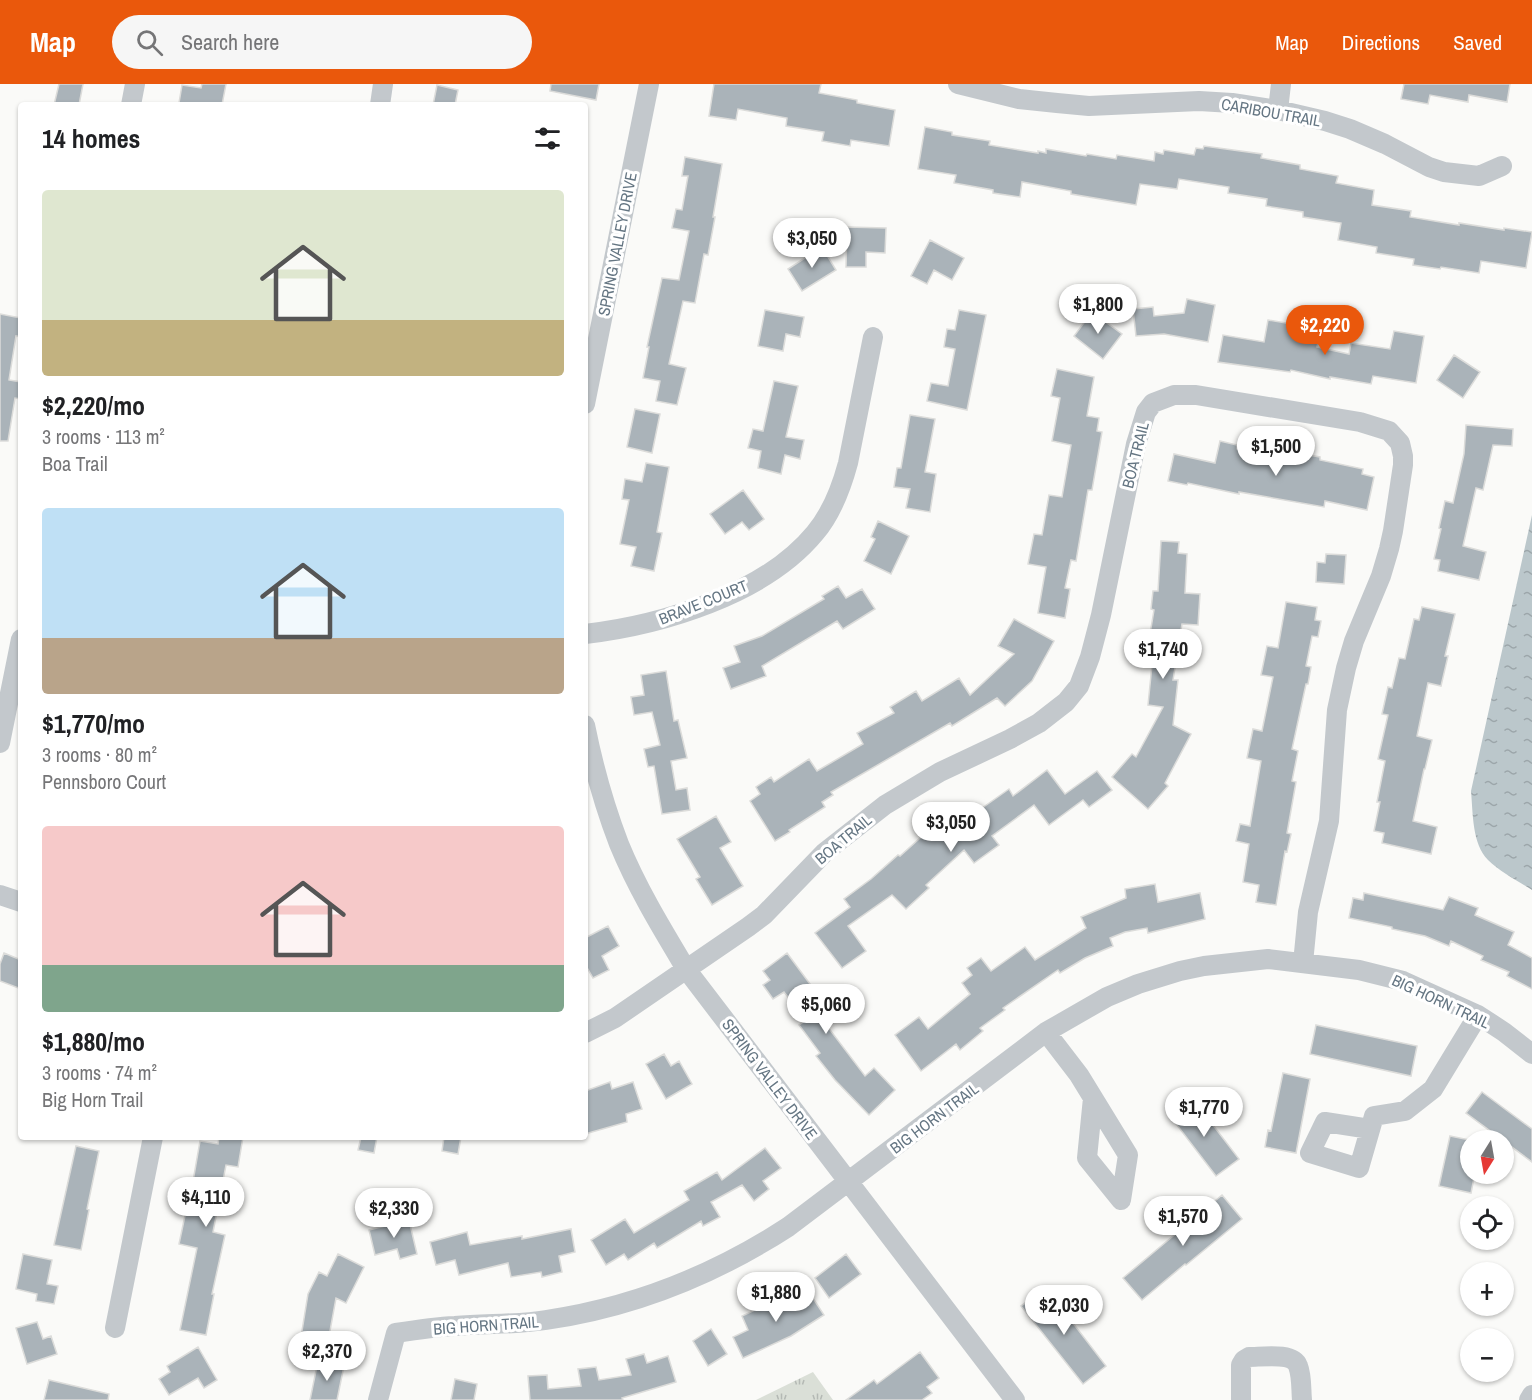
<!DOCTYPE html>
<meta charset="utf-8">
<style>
body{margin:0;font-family:"Archivo Narrow",sans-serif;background:#f6f6f6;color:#202124;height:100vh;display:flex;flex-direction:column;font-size:22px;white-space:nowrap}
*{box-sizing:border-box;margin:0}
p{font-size:20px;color:#757577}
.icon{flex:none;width:33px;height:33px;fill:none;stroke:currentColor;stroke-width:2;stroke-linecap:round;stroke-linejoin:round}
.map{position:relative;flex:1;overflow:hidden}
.details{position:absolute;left:18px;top:18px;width:570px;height:1038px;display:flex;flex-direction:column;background:#fff;border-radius:6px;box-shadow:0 2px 4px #0004}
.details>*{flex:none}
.needle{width:39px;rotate:191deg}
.controls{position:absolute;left:1460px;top:1046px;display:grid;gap:12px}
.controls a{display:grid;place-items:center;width:54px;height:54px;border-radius:50%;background:#fff;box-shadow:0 2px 4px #0004;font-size:30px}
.price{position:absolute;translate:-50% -51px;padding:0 14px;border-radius:21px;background:#fff;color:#222;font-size:20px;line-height:39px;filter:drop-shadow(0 2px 3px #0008)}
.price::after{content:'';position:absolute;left:50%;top:36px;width:18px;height:14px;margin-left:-9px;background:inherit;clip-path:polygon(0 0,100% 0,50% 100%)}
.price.selected{background:#ea580c;color:#fff}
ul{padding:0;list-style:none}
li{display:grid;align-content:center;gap:12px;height:318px;padding:0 24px}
li span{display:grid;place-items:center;height:186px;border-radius:6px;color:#555}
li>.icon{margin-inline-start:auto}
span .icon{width:108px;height:108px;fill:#fffc;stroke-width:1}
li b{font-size:26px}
h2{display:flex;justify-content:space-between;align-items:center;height:72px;padding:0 24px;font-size:26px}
header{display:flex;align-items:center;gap:36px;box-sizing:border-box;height:84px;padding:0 30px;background:#ea580c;color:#fff}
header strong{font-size:28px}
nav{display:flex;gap:33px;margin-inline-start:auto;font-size:21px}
.search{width:420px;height:54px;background:#f6f6f6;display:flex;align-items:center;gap:15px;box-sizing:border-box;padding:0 21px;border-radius:33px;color:#757577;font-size:22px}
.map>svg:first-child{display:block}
</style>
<header>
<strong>Map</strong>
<div class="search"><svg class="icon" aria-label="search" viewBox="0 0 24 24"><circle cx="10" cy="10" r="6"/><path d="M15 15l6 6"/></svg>Search here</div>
<nav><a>Map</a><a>Directions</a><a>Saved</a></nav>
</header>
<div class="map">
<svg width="1532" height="1316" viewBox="0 0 1532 1316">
<defs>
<pattern id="park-tufts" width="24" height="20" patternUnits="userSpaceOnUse" patternTransform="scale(1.5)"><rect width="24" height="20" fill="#dadfd7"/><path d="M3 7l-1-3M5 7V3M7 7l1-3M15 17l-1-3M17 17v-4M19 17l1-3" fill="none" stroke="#b4b9b4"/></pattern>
<pattern id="water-ripples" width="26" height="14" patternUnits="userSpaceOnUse" patternTransform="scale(1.5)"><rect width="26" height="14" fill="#bbc7cb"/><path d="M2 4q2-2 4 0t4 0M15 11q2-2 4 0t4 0" fill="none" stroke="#9ca6aa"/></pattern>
</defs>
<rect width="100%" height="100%" fill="#fafaf8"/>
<path fill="url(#park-tufts)" d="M813 1288 833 1316H756Z"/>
<path fill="url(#water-ripples)" d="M1532 431V806C1518 797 1500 788 1488 776 1472 760 1473 729 1471 707Z"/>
<path fill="#aab3b9" stroke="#dcdcda" stroke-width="1.5" d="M59 0H83L79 21H54Z
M202 0H226L222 21H188L179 19 182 1 201 4Z
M551 0H599L596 16 550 7Z
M714 0H821L819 9 857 16V19L895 26 889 62 851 56 850 62 822 57 824 48 786 42 787 34 738 25 736 36 709 32Z
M1404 0H1510L1507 18 1469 11 1468 18 1430 11 1428 20 1401 15Z
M437 1 458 6 455 21H433Z
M925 43 952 48V51L990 57 989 61 1038 69V67L1046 69V65L1086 72 1087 70 1116 75 1117 71 1154 77 1155 68 1163 70 1164 66 1194 71 1196 64 1203 65 1204 62 1262 70 1261 74 1300 81V85L1338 92 1336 99 1374 106 1372 121 1411 127 1410 133 1459 141V139L1504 146V144L1532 148 1526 184 1481 177 1479 189 1441 183 1440 185 1413 181 1414 175 1376 169 1377 163 1338 156 1341 139 1303 133V128L1266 122 1267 115 1228 109 1229 103 1179 95 1177 105 1140 100 1136 121 1071 110V107L1022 98 1020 113 993 109V106L954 99 956 91 918 85Z
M685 73 722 80 713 133H715L708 171 704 170 695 219 683 217 669 280 686 284 677 321 656 317 660 297 643 294 649 263H647L662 194 679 196 689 147 672 144 676 125 682 126 688 92H682Z
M847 143 886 144 885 169 866 168V183H846Z
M930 156 964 174 952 196 934 186 927 200 911 192Z
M822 163 836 186 802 207 788 185Z
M1187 215 1215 221 1208 258 1164 250 1136 252 1133 225 1153 223 1154 232 1184 229Z
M765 226 804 233 800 253 786 250 783 267 758 262Z
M959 226 986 231 967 326 927 317 931 299 948 302 955 265 944 263 947 245 955 246Z
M1092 228 1122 250 1103 275 1074 252Z
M0 230 21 234V253L16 252 9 296 21 298V315L15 314 8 357H0Z
M1268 236 1298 241 1297 250 1319 254 1317 263 1349 270 1351 259 1390 265 1394 247 1424 252 1416 299 1373 292 1371 300 1330 293V295L1291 286 1290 288 1218 278 1223 251 1264 258Z
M1454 271 1480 288 1463 314 1437 296Z
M1057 285 1094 293 1087 332 1099 334 1097 347 1102 348 1092 406H1088L1076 477 1071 476 1065 504 1070 505 1065 534 1038 529 1046 483 1028 480 1034 450 1042 451 1049 411 1062 413 1071 361 1052 357 1060 314 1051 312Z
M774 297 798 302 786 353 804 356 800 375 785 371 781 390 758 384 761 367 748 364 753 345 763 347Z
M635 325 660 330 652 369 627 363Z
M910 331 935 335 925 388 936 390 930 428 906 424 910 405 894 403 897 384H901Z
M1466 341 1513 345 1512 362 1493 361 1483 406 1476 404 1463 462 1486 468 1479 496 1438 487 1440 476 1434 475 1441 445 1439 444 1445 417 1453 419 1464 370Z
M1220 357 1237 361V365L1272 372 1273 366 1302 372V370L1320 373V376L1363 385 1362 390 1374 393 1367 426 1325 417 1324 423 1239 408V410L1188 399 1187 401 1168 397 1174 370 1215 379Z
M646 379 669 383 657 448 662 449 654 487 631 482 636 463 620 460 629 416 622 415 625 395 642 398Z
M743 406 764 435 749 446 742 438 725 450 710 430Z
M878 437 909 452 891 490 864 477 875 455 871 453Z
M1161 457 1179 458 1178 469 1187 470 1185 509 1200 510 1198 541 1182 540 1173 596H1178L1173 641 1191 650 1165 699 1168 702 1148 725 1112 693 1132 670 1136 673 1163 623 1148 621 1152 581 1145 580 1154 526 1151 525 1153 507H1158Z
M1326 470 1346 471 1344 500 1316 498 1317 478 1325 479Z
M838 502 846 514 862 505 875 525 843 545 837 537 762 582 766 592 731 605 723 584 740 578 734 562 762 552 824 515 822 512Z
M1286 518 1317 523 1315 536 1321 537 1318 553 1312 552 1306 582 1311 583 1308 600H1306L1292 665 1298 667 1292 697 1296 698 1287 749 1291 750 1287 768 1285 767 1276 821 1256 818 1259 801 1243 798 1249 760 1236 757 1240 740 1250 742 1261 677 1247 674 1253 645 1262 647 1273 593 1261 591 1267 562 1278 564Z
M1422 523 1455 530 1445 572H1448L1441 602 1428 599 1417 652 1432 656 1425 685H1424L1413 737 1437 743 1431 770 1382 759 1384 749 1374 747 1380 718H1377L1385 677 1378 675 1388 631 1382 630 1388 603 1392 604 1399 574 1405 575 1414 535 1419 536Z
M1014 535 1054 557 1032 597 1005 622 997 614 952 642 950 639 831 708 833 711 822 718 825 723 789 746 790 748 775 757 750 717 760 710 756 703 771 693 774 698 809 675 817 687 863 660 857 649 894 629 890 623 916 607 922 617 959 594 970 611 1014 570 998 562Z
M666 587 674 637 678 636 687 674 671 677 676 706 687 704 690 726 662 730 654 682 648 683 644 665 660 661 652 628 634 631 631 613 644 611 641 591Z
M1047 686 1065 710 1097 687 1112 706 1089 723 1083 716 1049 741 1034 721 992 752 999 761 974 779 964 766 926 801 929 804 906 825 892 811 848 842 866 867 842 884 815 849 850 823 844 815 871 795 898 771 900 772 929 746 934 751 972 724 975 729 1009 705 1013 712Z
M716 732 731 758 720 764 743 802 712 821 696 795 700 793 677 755Z
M1155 800 1158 818 1200 809 1205 835 1148 849 1147 844 1125 848 1110 854 1113 862 1085 874 1060 889 1058 886 1003 924 1005 926 980 944 983 947 960 966 956 960 921 987 895 951 919 933 928 945 970 910 962 899 972 891 967 884 981 874 991 887 1025 863 1035 876 1086 844 1081 833 1126 814 1125 805Z
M1364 809 1443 826 1449 813 1478 824 1475 831 1514 848 1508 861 1532 874V905L1507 892 1509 888 1481 876 1483 872 1451 857 1449 862 1425 852 1392 845V843L1349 834 1353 814 1363 816Z
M608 842 619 862 602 872 609 886 593 894 585 880V854Z
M4 869 21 876V905L0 897V880Z
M787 869 836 935 827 942 865 992 874 984 895 1006 869 1031 835 996 816 972 820 969 799 941 806 936 784 908 773 915 763 901 770 896 763 887Z
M1316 941 1417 962 1411 992 1310 970Z
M664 970 671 982 679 977 692 1000 666 1015 646 980Z
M1283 989 1310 995 1296 1069 1265 1063 1268 1046 1271 1047Z
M610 998 612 1005 633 998 642 1025 626 1030 627 1038 585 1050V1007Z
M1482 1008 1532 1045V1078L1466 1029Z
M1193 1015 1239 1075 1216 1092 1170 1032Z
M1450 1052 1470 1056V1089H1475L1471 1109 1439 1102Z
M219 1053H243L238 1083 226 1081 213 1148 225 1151 212 1210H214L206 1251 180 1246 197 1164 179 1160 191 1103H192L200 1057 218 1060Z
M361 1053H377L374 1069 358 1066Z
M444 1053H461L458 1070 442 1067Z
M76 1062 99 1067 87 1125 89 1126 81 1166 54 1161Z
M765 1064 781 1084 763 1097 769 1105 754 1117 742 1101 711 1118 720 1133 703 1142 701 1137 657 1164 654 1159 628 1176 624 1170 606 1181 591 1156 625 1135 634 1149 689 1116 684 1107 717 1088 722 1096Z
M1222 1111 1242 1135 1186 1181 1185 1180 1142 1216 1123 1194Z
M409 1136 417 1170 400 1175 397 1165 375 1171 369 1146Z
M571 1145 575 1168 559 1172 562 1188 542 1193 541 1188 511 1193 508 1179 459 1191 455 1176 436 1181 430 1158 467 1148 470 1161 522 1152V1155Z
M23 1170 52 1176 47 1200 58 1202 54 1220 36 1217 37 1210 16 1205Z
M338 1170 364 1183 346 1219 336 1214 328 1258 301 1253 308 1210 319 1188 327 1192Z
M846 1170 861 1190 829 1214 815 1194Z
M1046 1204 1106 1282 1083 1300 1021 1222Z
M786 1209 794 1222 811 1211 824 1231 791 1252 743 1274 733 1253 748 1246 742 1232 770 1219Z
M37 1238 43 1255 51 1252 57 1270 27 1280 16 1244Z
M711 1245 727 1270 708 1282 693 1257Z
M198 1263 217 1296 204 1304 198 1294 169 1311 159 1295 170 1288 167 1282Z
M920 1268 939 1294 927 1303 932 1309 922 1316H846L874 1296 877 1300Z
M644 1270 647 1279 668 1272 676 1298 622 1314 623 1316H530L528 1292 547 1291 548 1305 581 1302 578 1285 596 1283 599 1296 631 1291 626 1275Z
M318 1277 344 1282 337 1316H310Z
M455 1295 477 1300 474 1316H451Z
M49 1296 109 1310 108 1316H44Z"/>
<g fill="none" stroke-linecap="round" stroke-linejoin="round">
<path stroke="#c3c8cc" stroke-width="20" d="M958 0 1019 15 1057 19 1089 22 1199 17 1232 19 1278 26 1325 37 1350 45 1385 60 1429 83 1444 88 1479 92 1502 82
M131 21 135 0
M380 21 383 0
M1278 26 1281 0
M585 320 649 0
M585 550C661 541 764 511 815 449 832 429 841 405 848 379L873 253
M585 641C593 681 604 721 619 760 637 804 662 845 686 885L1015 1316
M0 659 21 555
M0 811 21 818
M1046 948 1079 991 1128 1071 1121 1116
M585 949 615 934 748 843 764 831 825 768 885 721 940 688 1010 655 1039 639 1066 618 1079 602 1090 573 1101 531 1136 360 1146 328 1153 319 1174 311H1196L1360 338 1389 347 1400 359 1403 372V381L1393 447 1389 465 1381 492 1354 557 1346 584 1337 626 1329 737 1308 828 1303 879
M1093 1014 1087 1074 1121 1116
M1370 1045 1325 1038 1310 1069 1359 1084 1374 1032 1405 1027 1433 1005 1478 931
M115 1244 153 1053
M378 1316 396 1249C415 1246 435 1243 455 1242 485 1239 516 1241 546 1236 635 1223 714 1191 788 1143L1046 948 1107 913 1138 900 1180 887 1204 882 1268 875 1359 886 1403 897 1478 931 1504 948 1532 970
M1241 1316V1281L1244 1276 1249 1273C1262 1273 1293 1268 1298 1282 1302 1292 1301 1306 1302 1316
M1529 1316 1532 1311"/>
</g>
<g text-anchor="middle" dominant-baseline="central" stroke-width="6" stroke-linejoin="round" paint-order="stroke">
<g font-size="16" fill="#657683" stroke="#fff">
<text transform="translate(1271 28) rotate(10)">CARIBOU TRAIL</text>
<text transform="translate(617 160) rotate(-79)">SPRING VALLEY DRIVE</text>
<text transform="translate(1135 371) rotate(-76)">BOA TRAIL</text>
<text transform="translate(703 518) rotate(-22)">BRAVE COURT</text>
<text transform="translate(843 755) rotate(-40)">BOA TRAIL</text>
<text transform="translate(1441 917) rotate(25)">BIG HORN TRAIL</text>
<text transform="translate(770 995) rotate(53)">SPRING VALLEY DRIVE</text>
<text transform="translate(934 1034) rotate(-37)">BIG HORN TRAIL</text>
<text transform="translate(486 1241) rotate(-4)">BIG HORN TRAIL</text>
</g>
</g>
</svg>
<div class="controls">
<a><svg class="needle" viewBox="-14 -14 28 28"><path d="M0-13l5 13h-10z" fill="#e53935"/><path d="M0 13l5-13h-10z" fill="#757577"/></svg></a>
<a><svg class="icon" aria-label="locate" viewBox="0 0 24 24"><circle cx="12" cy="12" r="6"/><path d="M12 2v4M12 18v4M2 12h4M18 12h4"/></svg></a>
<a>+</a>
<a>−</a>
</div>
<b class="price" style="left:812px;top:185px">$3,050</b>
<b class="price" style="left:1098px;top:251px">$1,800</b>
<b class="price selected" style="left:1325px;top:272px">$2,220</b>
<b class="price" style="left:1276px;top:393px">$1,500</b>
<b class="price" style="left:1163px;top:596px">$1,740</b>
<b class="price" style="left:951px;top:769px">$3,050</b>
<b class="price" style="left:826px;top:951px">$5,060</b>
<b class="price" style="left:1204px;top:1054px">$1,770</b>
<b class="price" style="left:206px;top:1144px">$4,110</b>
<b class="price" style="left:394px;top:1155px">$2,330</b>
<b class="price" style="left:1183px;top:1163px">$1,570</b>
<b class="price" style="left:776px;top:1239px">$1,880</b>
<b class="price" style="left:1064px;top:1252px">$2,030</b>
<b class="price" style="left:327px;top:1298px">$2,370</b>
<section class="details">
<h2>14 homes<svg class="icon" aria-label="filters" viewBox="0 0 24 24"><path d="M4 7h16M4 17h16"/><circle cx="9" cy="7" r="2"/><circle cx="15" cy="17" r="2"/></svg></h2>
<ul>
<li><span style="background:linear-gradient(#dfe7d0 70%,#c2b280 0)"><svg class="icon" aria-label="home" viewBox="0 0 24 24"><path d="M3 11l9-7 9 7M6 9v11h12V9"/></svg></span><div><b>$2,220/mo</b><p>3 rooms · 113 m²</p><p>Boa Trail</p></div></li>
<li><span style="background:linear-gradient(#bfe0f5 70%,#b9a48a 0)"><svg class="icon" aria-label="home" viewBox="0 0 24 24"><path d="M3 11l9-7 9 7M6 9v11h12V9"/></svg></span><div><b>$1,770/mo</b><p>3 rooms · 80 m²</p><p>Pennsboro Court</p></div></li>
<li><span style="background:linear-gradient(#f6c9c9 75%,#7fa58c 0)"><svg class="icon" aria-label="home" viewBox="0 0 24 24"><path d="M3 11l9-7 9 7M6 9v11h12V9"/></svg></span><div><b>$1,880/mo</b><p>3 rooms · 74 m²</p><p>Big Horn Trail</p></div></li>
</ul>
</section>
</div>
